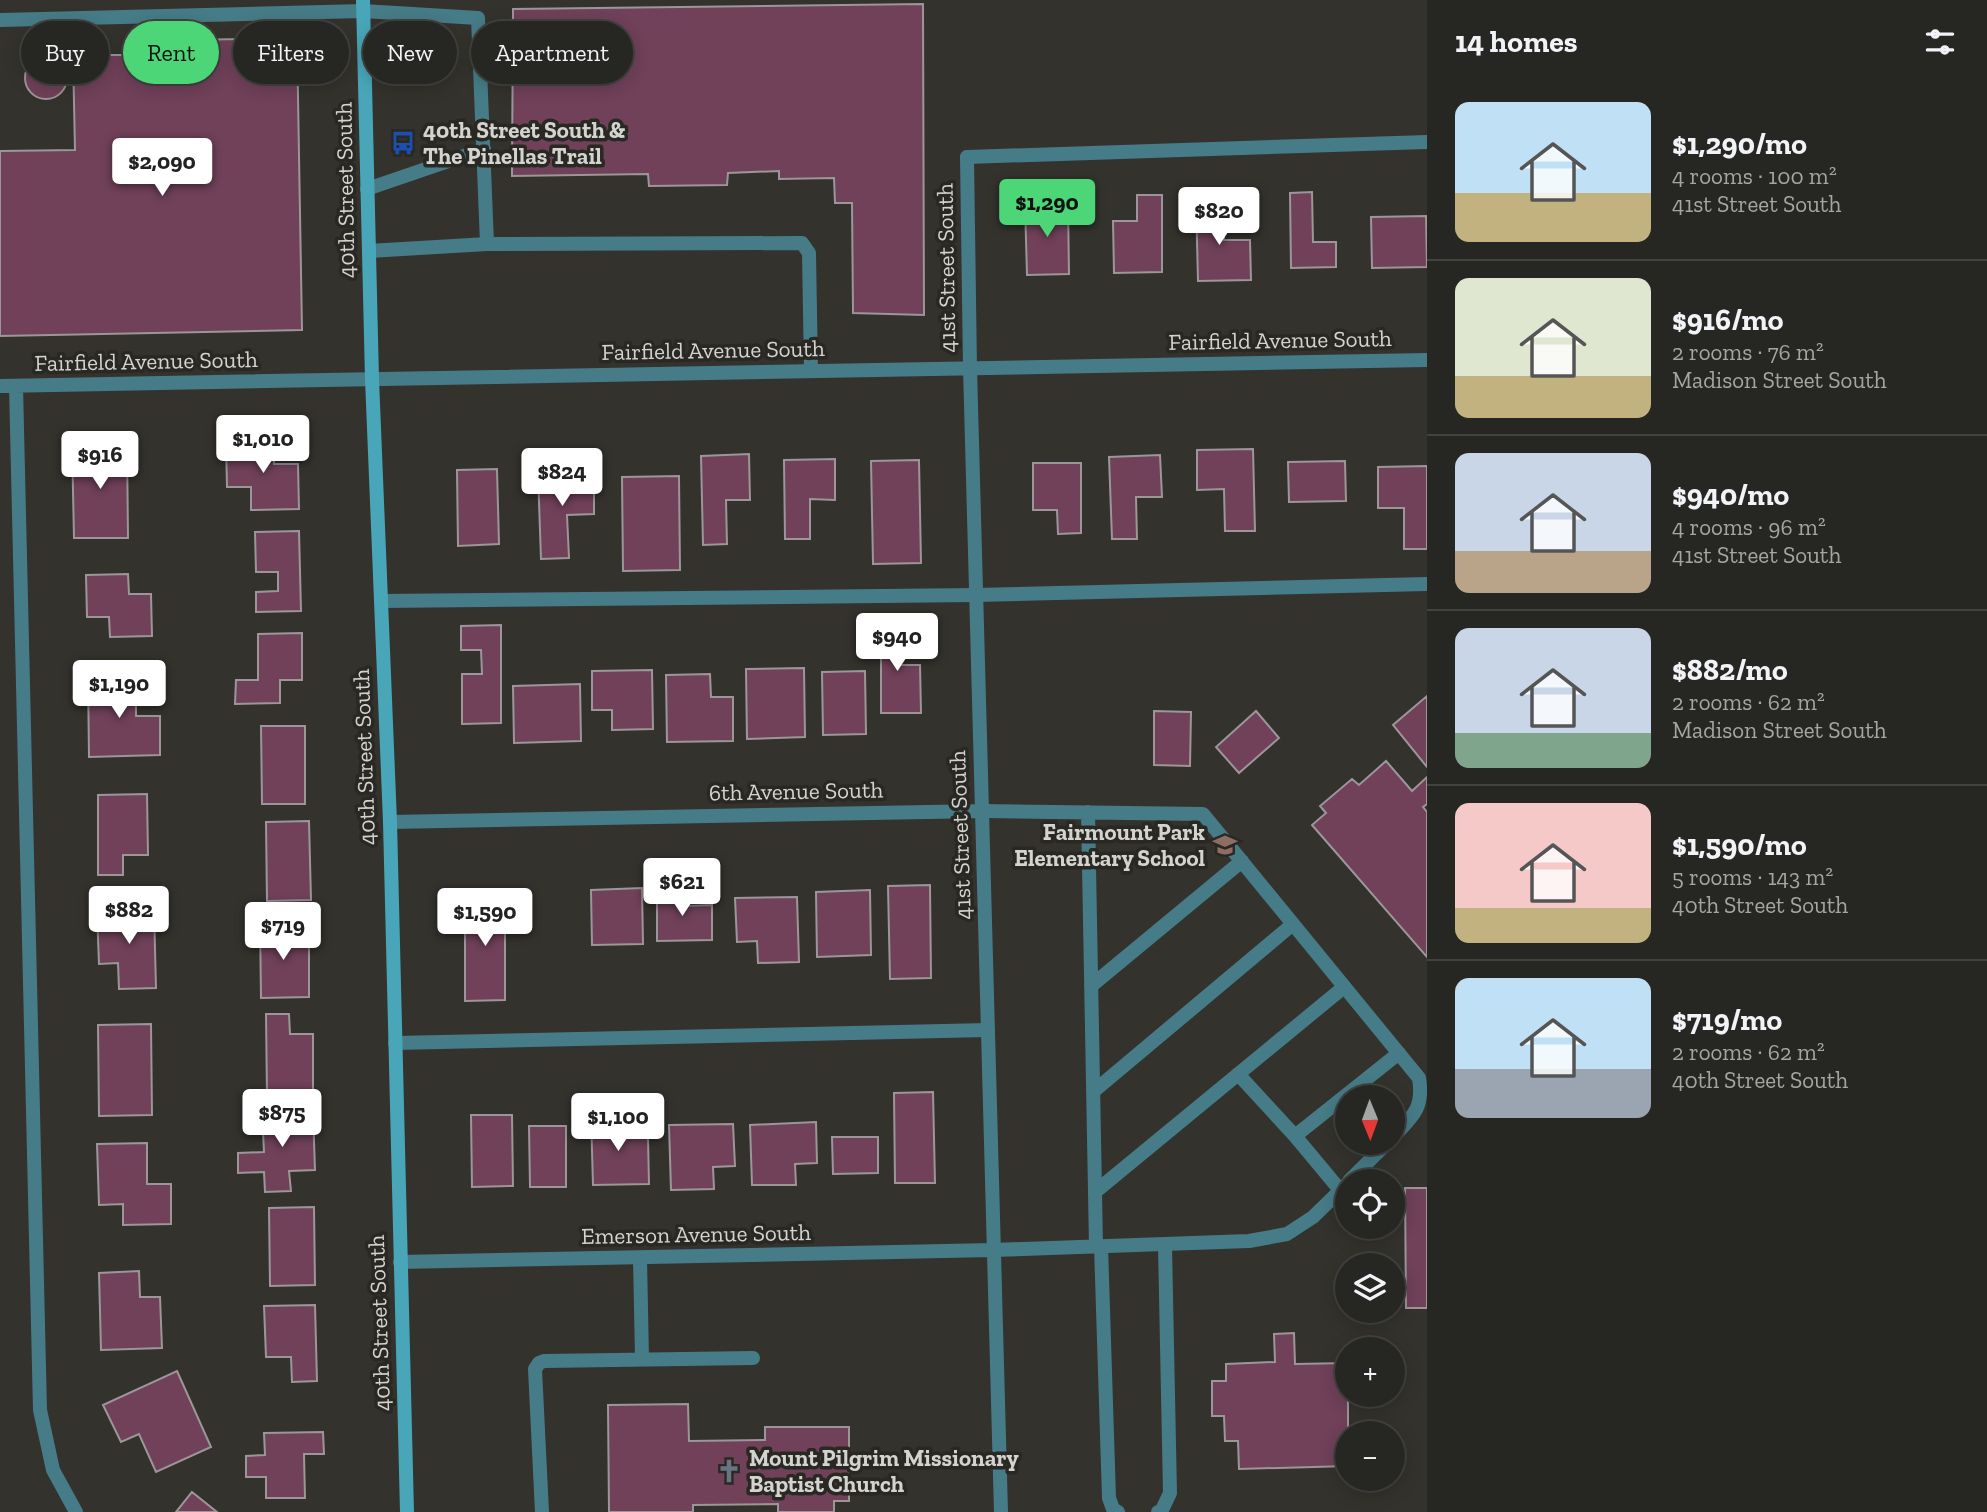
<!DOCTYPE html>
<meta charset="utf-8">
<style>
body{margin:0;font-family:"Zilla Slab",serif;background:#32322f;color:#f1f3f6;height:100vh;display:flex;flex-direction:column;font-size:26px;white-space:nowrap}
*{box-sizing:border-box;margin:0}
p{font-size:23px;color:#a4a5a5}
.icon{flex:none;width:38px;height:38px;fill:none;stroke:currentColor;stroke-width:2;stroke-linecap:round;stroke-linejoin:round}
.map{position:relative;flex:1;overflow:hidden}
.panel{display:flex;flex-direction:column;background:#262622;width:560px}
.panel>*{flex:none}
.top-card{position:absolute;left:21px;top:21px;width:665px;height:63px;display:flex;gap:14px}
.needle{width:46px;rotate:179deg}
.controls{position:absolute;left:1335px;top:1085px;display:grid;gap:14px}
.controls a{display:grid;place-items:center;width:70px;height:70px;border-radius:50%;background:#262622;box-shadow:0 4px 18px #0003,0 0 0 2px #424340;font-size:35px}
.price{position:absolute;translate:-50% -60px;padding:0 16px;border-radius:7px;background:#fff;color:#222;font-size:23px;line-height:46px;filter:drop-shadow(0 2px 4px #0008)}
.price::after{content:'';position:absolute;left:50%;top:42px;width:21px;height:16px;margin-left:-10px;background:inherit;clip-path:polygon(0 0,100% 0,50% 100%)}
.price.active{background:#4cd677;color:#111}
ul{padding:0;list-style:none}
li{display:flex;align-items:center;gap:21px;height:175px;padding:0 28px}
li+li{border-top:2px solid #424340}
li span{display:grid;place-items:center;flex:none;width:196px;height:140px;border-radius:14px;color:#555}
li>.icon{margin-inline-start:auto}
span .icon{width:84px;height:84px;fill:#fffc;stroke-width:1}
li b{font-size:30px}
h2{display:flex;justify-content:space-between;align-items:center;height:84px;padding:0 28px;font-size:30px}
.chip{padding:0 24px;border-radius:32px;background:#262622;box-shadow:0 4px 18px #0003,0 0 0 2px #424340;font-size:24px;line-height:63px}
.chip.active{background:#4cd677;color:#111}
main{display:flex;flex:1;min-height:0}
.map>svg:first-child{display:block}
</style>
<main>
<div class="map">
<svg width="1427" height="1512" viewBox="0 0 1427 1512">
<rect width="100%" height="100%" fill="#33322d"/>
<path fill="#704159" stroke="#9c9699" stroke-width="2" d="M923 4 924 315 853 313 852 203H835L834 178 779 179V171L728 173 727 185 649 186 648 174 512 176 513 9Z
M297 38 302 330 0 336V151L75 150 73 55H131L132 41Z
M25 78a21 21 0 1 1 42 0a21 21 0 1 1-42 0Z
M1312 192 1313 242H1336V267L1291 268 1290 193Z
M1137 195H1162V272L1114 273 1113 221H1137Z
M1196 200H1223L1224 240H1250L1251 280 1198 281Z
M1068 204 1069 274 1027 275 1025 205Z
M1426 216 1427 267 1372 268 1371 217Z
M275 441 274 464H298L299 509 251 510V487H227L226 442Z
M127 443 128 538H74L72 444Z
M1253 449 1255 531H1225L1224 489 1197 490V450Z
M749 454 750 500H726L727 544 703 545 701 456Z
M1160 455 1162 497H1136L1137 539H1112L1109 457Z
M835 459V500L810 499V539H785L784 460Z
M919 460 921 563 873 564 871 461Z
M1345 461 1346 501 1289 502 1288 462Z
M1033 463H1081V533L1058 534 1057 510H1033Z
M1427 466V549H1404V508H1378V467Z
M497 469 499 544 458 546 457 470Z
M594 471V514L567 515 569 558 541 559 538 473Z
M679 476 680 570 623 571 622 477Z
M299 531 301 611 256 612V592L278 591V572H256L255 532Z
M128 574 129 594H151L152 636 110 637 109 617H87L86 575Z
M881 616 900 617V665H920L921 713H881Z
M501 625V723L462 724V674H482L481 650H461V626Z
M302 633V680H280V703L235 704 236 680H258V634Z
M804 668 805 737 747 739 746 669Z
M652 670 653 729 612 730V710H592V671Z
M865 671 866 734 823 735 822 672Z
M710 674 711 697H733V741L667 742 666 675Z
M88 676H136V716H160V755L89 757Z
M580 684 581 741 514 743 513 686Z
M1427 696V767L1393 725Z
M1154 711 1191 712 1190 766 1154 765Z
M1256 711 1279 738 1239 773 1216 747Z
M261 726H305V804H262Z
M1386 761 1412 791 1427 777V804L1423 807 1427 812V957L1312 825 1326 813 1320 806 1352 779 1359 785Z
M147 794 148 855H123V875H98V795Z
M309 821 311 900 267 901 266 822Z
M930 885 931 978 890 979 888 886Z
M683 887V906L712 905V940L657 941V888Z
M642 888 643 944 592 945 591 890Z
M870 890 871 955 817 957 816 892Z
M505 896V1000L465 1001V897Z
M797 897 799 962 758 963 757 941 737 942 735 898Z
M154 910 156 988 119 989 118 963 99 964 97 912Z
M260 918H285L284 937H309V997L261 998Z
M266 1014H289L290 1034H313V1094L267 1095Z
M151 1024 152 1115 99 1116 98 1025Z
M933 1092 935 1183H895L894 1093Z
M313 1111 315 1170 289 1171 291 1191 265 1192 264 1172 238 1173V1153L264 1152 262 1112Z
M471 1115H512L513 1186 472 1187Z
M629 1115 630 1138H648L649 1184 593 1185 591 1116Z
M816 1122 817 1163 795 1164 796 1185H752L750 1125Z
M733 1124 735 1166 713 1167 714 1189 671 1190 669 1125Z
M529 1126H566V1187H530Z
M832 1137H878V1173L833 1174Z
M147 1143V1184H171V1224L123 1225V1204L99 1205 97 1144Z
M1405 1188H1427V1308H1406Z
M314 1207 315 1285 270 1286 269 1208Z
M139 1271 140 1297H160L162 1348 101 1350 99 1273Z
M315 1305 317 1381 292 1382 291 1357H266L264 1306Z
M1294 1333 1295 1364 1348 1363V1466L1239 1469 1238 1441H1225L1224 1416H1212V1381H1226V1364L1275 1362 1274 1334Z
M177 1371 211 1447 156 1472 139 1434 121 1442 103 1405Z
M688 1404 689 1441 765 1440V1427H849V1501H834V1512H778V1504L693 1505V1512H609L608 1405Z
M323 1432 324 1454H304L305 1498H266V1477H246V1456L265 1455 264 1433Z
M192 1492 217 1512H176Z"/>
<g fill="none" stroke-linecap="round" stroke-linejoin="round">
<path stroke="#467c87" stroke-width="14" d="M0 20 363 11 478 18 487 244 369 251
M967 157 1427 142
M367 189 484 149
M487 244 802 243 809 253 811 371
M381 601 976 595 1427 584
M983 811 1203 814 1419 1078C1424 1108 1413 1116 1393 1137
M1088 812 1096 1246
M1091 986 1242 861
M395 1043 988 1030
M1238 1074 1295 1136 1340 1190
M1094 1091 1293 924
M1295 1136 1399 1053
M1349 1181 1387 1143
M1095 1192 1344 987
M1101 1246 1109 1498 1113 1509 1118 1512
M993 1250 1249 1241 1287 1234 1313 1217 1348 1183
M640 1258 642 1359
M542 1512 535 1369 539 1363 544 1361 753 1358
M1158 1512H1161L1170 1493 1165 1246"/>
<path stroke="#467c87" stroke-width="14" d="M967 157 970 368 1001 1512
M0 386 1427 360
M16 386 40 1410 53 1470 76 1512
M390 822 983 811
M400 1262 993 1250"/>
<path stroke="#49a6b8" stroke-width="14" d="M363 0 372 379 390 822 407 1512"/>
</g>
<defs>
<g id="bus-bare" transform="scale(1.89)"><path d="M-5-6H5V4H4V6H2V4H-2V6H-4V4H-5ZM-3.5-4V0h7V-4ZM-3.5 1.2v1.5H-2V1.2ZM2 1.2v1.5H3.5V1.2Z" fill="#1a4fb4" stroke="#292823" stroke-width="2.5" paint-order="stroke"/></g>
<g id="school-bare" transform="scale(1.89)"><path d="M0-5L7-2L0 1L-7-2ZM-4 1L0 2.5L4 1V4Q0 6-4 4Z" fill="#8d6e63" stroke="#292823" stroke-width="2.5" paint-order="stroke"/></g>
<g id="church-bare" transform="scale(1.89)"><path d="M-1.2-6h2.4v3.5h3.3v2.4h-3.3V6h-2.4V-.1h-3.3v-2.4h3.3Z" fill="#6b7280" stroke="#292823" stroke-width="2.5" paint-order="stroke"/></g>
</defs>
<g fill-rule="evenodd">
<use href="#bus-bare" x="403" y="143"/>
<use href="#school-bare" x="1225" y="845"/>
<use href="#church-bare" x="729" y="1471"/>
</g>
<g text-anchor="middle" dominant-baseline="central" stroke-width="7" stroke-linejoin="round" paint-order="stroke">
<g font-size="23" font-weight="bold" fill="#d3d3d0" stroke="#292823" text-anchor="start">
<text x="423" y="130">40th Street South &amp;<tspan x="423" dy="26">The Pinellas Trail</tspan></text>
<text x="1205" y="832" text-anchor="end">Fairmount Park<tspan x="1205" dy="26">Elementary School</tspan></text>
<text x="749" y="1458">Mount Pilgrim Missionary<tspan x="749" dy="26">Baptist Church</tspan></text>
</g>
<g font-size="23" fill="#d3d3d0" stroke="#292823">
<text transform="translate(345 190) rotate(-91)">40th Street South</text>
<text transform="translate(946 268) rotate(-91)">41st Street South</text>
<text transform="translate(1280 340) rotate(-1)">Fairfield Avenue South</text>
<text transform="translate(713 350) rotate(-1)">Fairfield Avenue South</text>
<text transform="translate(146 361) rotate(-1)">Fairfield Avenue South</text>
<text transform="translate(364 757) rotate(-92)">40th Street South</text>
<text transform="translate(796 791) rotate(-1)">6th Avenue South</text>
<text transform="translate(960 835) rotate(-92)">41st Street South</text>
<text transform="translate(696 1234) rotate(-1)">Emerson Avenue South</text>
<text transform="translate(379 1323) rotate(-92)">40th Street South</text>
</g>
</g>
</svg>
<div class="controls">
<a><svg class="needle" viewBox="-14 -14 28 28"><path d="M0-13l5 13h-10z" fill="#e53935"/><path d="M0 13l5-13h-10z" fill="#a4a5a5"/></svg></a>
<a><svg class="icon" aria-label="locate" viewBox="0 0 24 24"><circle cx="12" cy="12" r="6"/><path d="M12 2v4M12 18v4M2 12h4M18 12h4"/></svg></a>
<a><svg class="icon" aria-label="layers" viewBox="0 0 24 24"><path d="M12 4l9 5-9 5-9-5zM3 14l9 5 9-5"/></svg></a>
<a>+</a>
<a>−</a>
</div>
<b class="price" style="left:162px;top:198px">$2,090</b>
<b class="price active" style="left:1047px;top:239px">$1,290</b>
<b class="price" style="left:1219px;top:247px">$820</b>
<b class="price" style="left:263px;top:475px">$1,010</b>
<b class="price" style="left:100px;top:491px">$916</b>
<b class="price" style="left:562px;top:508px">$824</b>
<b class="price" style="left:897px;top:673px">$940</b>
<b class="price" style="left:119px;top:720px">$1,190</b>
<b class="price" style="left:682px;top:918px">$621</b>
<b class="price" style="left:129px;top:946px">$882</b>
<b class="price" style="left:485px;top:948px">$1,590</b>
<b class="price" style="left:283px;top:962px">$719</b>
<b class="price" style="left:282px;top:1149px">$875</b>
<b class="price" style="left:618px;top:1153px">$1,100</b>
<div class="top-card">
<a class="chip">Buy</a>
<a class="chip active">Rent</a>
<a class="chip">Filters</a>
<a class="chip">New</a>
<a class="chip">Apartment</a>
</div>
</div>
<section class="panel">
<h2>14 homes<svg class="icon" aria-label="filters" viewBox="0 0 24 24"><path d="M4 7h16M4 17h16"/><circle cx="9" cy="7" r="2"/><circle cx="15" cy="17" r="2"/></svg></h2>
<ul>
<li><span style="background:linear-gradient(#bfe0f5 65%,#c2b280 0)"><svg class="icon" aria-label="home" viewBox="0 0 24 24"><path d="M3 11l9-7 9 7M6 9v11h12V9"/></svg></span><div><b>$1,290/mo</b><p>4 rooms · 100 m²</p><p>41st Street South</p></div></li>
<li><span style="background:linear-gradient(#dfe7d0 70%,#c2b280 0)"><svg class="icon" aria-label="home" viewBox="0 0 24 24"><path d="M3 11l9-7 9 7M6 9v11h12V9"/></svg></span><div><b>$916/mo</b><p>2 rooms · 76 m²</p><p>Madison Street South</p></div></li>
<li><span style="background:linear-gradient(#c9d6e8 70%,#b9a48a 0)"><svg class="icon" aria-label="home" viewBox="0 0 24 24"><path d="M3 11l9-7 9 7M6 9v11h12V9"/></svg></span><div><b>$940/mo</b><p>4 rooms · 96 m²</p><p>41st Street South</p></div></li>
<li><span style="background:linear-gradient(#c9d6e8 75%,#7fa58c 0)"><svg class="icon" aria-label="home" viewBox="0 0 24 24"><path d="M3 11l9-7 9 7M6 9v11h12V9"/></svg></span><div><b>$882/mo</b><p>2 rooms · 62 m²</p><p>Madison Street South</p></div></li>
<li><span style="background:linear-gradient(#f6c9c9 75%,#c2b280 0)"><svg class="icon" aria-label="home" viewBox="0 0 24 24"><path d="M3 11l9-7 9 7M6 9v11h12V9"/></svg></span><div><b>$1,590/mo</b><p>5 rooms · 143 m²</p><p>40th Street South</p></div></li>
<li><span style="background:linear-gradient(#bfe0f5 65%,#9aa5b1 0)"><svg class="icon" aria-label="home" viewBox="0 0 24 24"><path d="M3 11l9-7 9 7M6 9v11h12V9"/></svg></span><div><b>$719/mo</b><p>2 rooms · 62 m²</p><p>40th Street South</p></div></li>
</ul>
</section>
</main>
